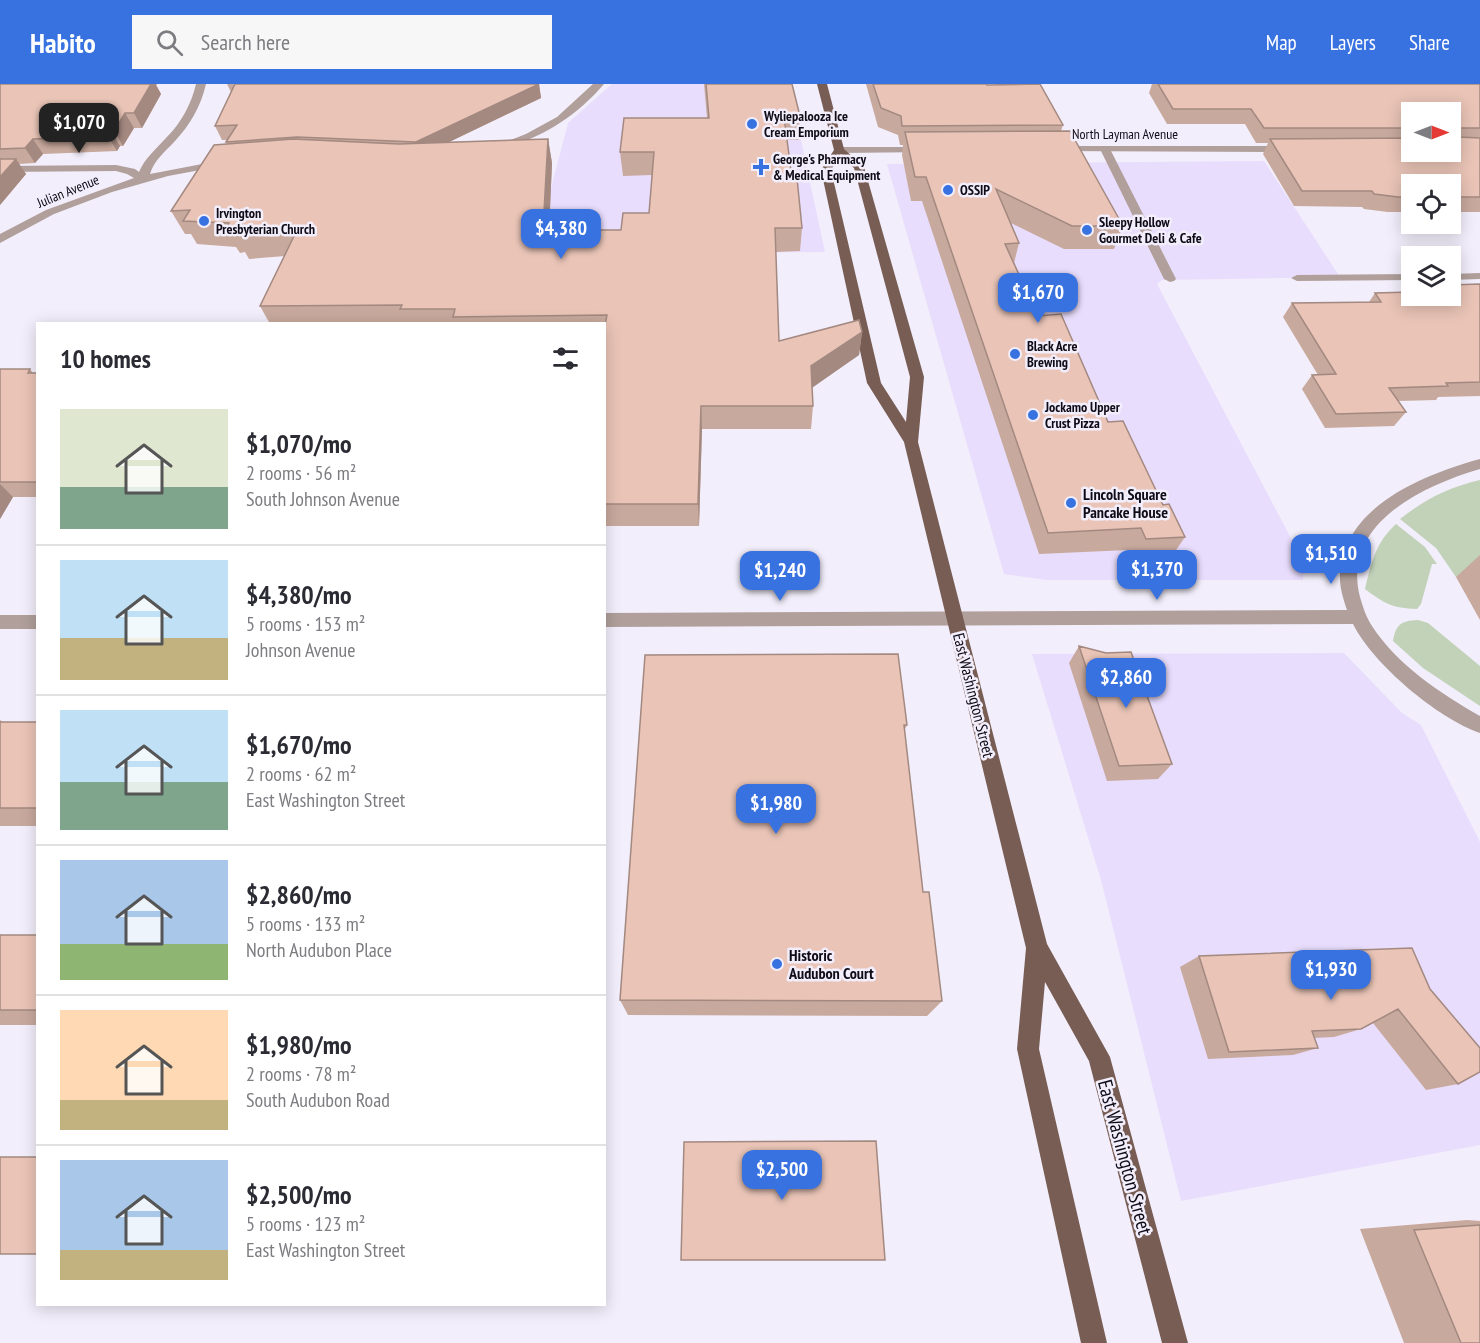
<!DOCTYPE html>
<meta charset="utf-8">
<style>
body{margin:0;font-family:"PT Sans Narrow",sans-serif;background:#f7f7f7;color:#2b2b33;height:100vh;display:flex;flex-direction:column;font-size:22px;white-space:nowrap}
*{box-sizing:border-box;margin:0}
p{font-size:20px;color:#7c7c81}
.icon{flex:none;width:33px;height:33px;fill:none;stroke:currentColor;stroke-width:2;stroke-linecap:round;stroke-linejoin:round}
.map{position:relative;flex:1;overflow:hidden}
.side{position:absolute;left:36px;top:238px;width:570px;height:984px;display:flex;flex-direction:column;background:#fff;border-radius:0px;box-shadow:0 3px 15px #0003}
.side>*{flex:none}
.needle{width:39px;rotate:90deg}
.controls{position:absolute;left:1401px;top:18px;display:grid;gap:12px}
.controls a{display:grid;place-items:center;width:60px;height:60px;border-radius:0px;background:#fff;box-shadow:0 3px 15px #0003;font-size:30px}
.price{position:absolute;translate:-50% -51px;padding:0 14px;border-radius:12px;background:#3872e1;color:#fff;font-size:20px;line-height:39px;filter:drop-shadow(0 2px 3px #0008)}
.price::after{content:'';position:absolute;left:50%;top:36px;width:18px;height:14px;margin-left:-9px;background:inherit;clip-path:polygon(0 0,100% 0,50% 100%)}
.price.selected{background:#222;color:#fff}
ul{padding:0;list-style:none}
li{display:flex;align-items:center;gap:18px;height:150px;padding:0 24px}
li+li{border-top:2px solid #e1e1e2}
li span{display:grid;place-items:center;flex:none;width:168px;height:120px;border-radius:0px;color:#555}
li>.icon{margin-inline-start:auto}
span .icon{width:72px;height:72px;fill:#fffc;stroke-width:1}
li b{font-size:26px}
h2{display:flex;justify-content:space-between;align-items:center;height:72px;padding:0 24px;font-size:26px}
header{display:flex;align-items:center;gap:36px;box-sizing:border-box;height:84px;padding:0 30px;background:#3872e1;color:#fff}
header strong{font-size:28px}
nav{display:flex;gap:33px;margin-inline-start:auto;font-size:21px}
.search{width:420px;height:54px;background:#f7f7f7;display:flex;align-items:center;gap:15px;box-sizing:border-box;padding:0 21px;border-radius:0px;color:#7c7c81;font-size:22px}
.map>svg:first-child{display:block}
</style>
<header>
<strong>Habito</strong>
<div class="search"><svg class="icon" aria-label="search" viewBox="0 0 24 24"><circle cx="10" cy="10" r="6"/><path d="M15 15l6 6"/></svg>Search here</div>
<nav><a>Map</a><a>Layers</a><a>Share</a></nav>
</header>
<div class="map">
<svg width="1480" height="1259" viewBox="0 0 1480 1259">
<rect width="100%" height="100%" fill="#f2eefb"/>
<path fill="#e9ddfd" d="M612 0H789L825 168 534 170 568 39Z
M1264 77 1340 193 1162 196 1157 200 1304 479 1303 496H1047L1004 490 887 80Z
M1344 569 1402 629 1421 641 1480 758V1061L1181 1117 1101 796 1032 570Z"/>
<path fill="#c2d2b9" d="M1480 396V493H1456L1436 464 1400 435C1427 414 1447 404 1480 396Z
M1396 440 1425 463 1437 480H1432L1421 520 1417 525C1392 524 1385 520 1365 505 1371 479 1376 458 1396 440Z
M1418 536 1428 539 1480 582V622L1423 584 1393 557C1396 540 1401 537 1418 536Z"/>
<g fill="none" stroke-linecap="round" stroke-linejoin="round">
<path fill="#b09f9a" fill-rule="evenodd" d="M1105 62 1110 65 1176 195 1174 197 1170 198 1164 195 1100 65Z
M1480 189V195L1450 196V190Z
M1412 190V196L1297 197 1291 194 1297 191Z"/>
<path fill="#b09f9a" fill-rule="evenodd" d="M196 0H206C201 22 190 41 175 57 165 68 154 76 150 90L223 76 227 77V81L168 92 112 108 54 130 0 159V150L46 126 134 94 127 90 116 87 0 88V82L116 81 135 85 139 88C145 74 156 65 166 54 181 39 191 21 196 0Z
M593 0H604C576 33 540 55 498 66L493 63 526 50 557 33Z
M1056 62H1290L1295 65 1290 68 1052 67V63Z
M927 63 931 64V68L839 69 834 66 839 63Z
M1480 375V385C1422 402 1341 440 1360 513 1363 523 1366 533 1372 542 1397 581 1440 609 1480 632V649C1437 634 1373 580 1353 540L604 543V529L1347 526C1344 517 1340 505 1340 495 1340 423 1423 391 1480 375Z
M0 531H38V545H0Z"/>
<path fill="#785d54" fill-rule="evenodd" d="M817 0H827L844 65 864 83 924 293 918 358 1047 860 1110 973 1188 1259H1162L1089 977 1045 898 1039 965 1107 1259H1081L1017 965 1026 864 904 358 867 299 821 86 834 66ZM840 72 854 84 910 293 906 338 881 299 831 86Z"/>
</g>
<path fill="#c8a99d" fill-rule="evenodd" d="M0 0H157L156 1 161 10 142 44H134L123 62H120L117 67 43 70 35 79 19 80 26 90 0 121Z
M227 0H539L541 14 449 58 548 55 552 79 549 146H621L649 129 652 91 623 92 620 68 707 34 704 0H792L800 32 799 56H787L792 94 802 144 800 167 776 168 779 257 862 248 859 271 812 303 813 322 811 345H702L699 442H604V240H270L260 222 285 172 249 175 245 168 240 169 236 163 197 160 191 150H185L171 127 227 60 226 58 227 56H222L215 42 231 8Z
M866 0H987V1L1063 41 1061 47 1123 142 1114 165H1064L1011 139 1019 159 1014 179 1038 232 1185 453 1170 475 1133 476 1128 466 1039 470 922 117H911L902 71 903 61H900L898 51 878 43Z
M1152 0H1480V128H1450V100H1412V128H1388L1364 125 1362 123 1294 122 1263 70 1268 59H1256L1245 40H1167L1149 9ZM1412 28 1450 68H1412Z
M1480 200V312L1438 313 1436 316 1398 317 1406 328 1394 342 1325 344 1302 305 1312 291H1318L1283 233 1292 219 1369 218 1375 209 1450 212Z
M0 285H30L33 289H38V413H13L0 435Z
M1480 471V536L1456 493Z
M1079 562 1172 680 1158 695 1107 697 1069 579Z
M645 571 907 641 904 647 923 808 942 917 927 932 628 931 620 916Z
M0 636 3 638H38V742H0Z
M0 851H38V941H0Z
M1199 872 1430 905 1458 1000 1426 1006 1373 939 1361 945 1334 953 1314 954 1318 964 1293 971 1208 975 1180 883Z
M1467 1136 1480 1137V1259H1404L1360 1145Z"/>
<path fill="#a38980" d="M144 0H157L156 1 161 10 142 44 134 29Z
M539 0 541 14 420 72 416 58Z
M125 29 134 44 123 62 114 47Z
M111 47 120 62 117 67 108 52Z
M33 55 43 70 35 79 25 64Z
M548 55 552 79 548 170 543 146Z
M16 75 26 90 0 121V93Z
M862 248 859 271 809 306 811 282Z
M701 322 702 345 699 442 698 420Z
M0 400 13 413 0 435Z"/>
<path fill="#e9c4b7" stroke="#a38980" stroke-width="1.5" d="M0 0H151L134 29H125L114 47H111L108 52 33 55 25 64 0 65Z
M235 0H539L416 58 297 53 226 58 237 41 215 42Z
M706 0H792L800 32 784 33 792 94H797L802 144H775L779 257 859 236 862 248 811 282 813 322H701L698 420H604V246L607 231 453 233 455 225H400L402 221 260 222 297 146 237 152 240 144 227 145 229 139 183 137 190 126 171 127 214 61 293 55 399 60 548 55 543 146H621L623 129H649L654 68H620L624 34H709Z
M873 0H987V1L1040 0 1063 41 902 42 901 32 881 24Z
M1158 0H1480V44H1460L1458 46 1459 53 1480 54V113H1450V100H1412V113H1398L1374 110 1372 107H1302L1270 55 1412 54V68H1450V28H1412V44H1264L1251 25H1173Z
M1070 47 1123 142H1072L996 105 1019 159 1005 160 1038 232 1061 230 1108 338 1123 337 1163 421 1169 420 1185 453 1146 455 1141 444 1048 449 926 93H915L905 48Z
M0 75H16L0 93Z
M1480 200V298L1446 299 1448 302 1389 304 1406 328 1336 330 1312 291 1336 290 1292 219 1381 218 1375 209 1412 208V212H1450V201Z
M0 285H30L28 289H38V398H0Z
M1079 562 1106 569 1131 568 1172 680 1119 682Z
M898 570 907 641H904L923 808H929L942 917 620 916 645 571Z
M0 638H38V724H0Z
M0 851H38V926H0Z
M1412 864 1430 905 1480 964V988L1458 1000 1398 925 1361 945 1312 947 1318 964 1229 968 1199 872Z
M876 1057 885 1176H681L684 1058Z
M0 1073H38V1170H0Z
M1480 1141V1259H1461L1414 1146Z"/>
<g fill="#3872e1" stroke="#f2eefb" stroke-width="2">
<circle cx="752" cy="40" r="6"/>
<path d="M758 74h6v6h6v6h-6v6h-6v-6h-6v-6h6z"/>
<circle cx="948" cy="106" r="6"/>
<circle cx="204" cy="137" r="6"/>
<circle cx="1087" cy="146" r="6"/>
<circle cx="1015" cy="270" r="6"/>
<circle cx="1033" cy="331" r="6"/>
<circle cx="1071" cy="419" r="6"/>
<circle cx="777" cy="880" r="6"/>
</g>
<g text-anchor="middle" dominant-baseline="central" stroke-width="5" stroke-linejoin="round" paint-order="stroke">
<g font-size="14" font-weight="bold" fill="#100c17" stroke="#f2eefb" text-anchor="start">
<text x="764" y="32">Wyliepalooza Ice<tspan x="764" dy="16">Cream Emporium</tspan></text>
<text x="773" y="75">George's Pharmacy<tspan x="773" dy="16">&amp; Medical Equipment</tspan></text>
<text x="960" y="106">OSSIP</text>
<text x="216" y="129">Irvington<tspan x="216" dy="16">Presbyterian Church</tspan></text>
<text x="1099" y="138">Sleepy Hollow<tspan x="1099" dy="16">Gourmet Deli &amp; Cafe</tspan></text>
<text x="1027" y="262">Black Acre<tspan x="1027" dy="16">Brewing</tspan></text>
<text x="1045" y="323">Jockamo Upper<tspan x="1045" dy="16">Crust Pizza</tspan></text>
</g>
<g font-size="14" fill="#100c17" stroke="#f2eefb">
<text x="1125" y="50">North Layman Avenue</text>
<text transform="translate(68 107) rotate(-22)">Julian Avenue</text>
</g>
<g font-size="16" font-weight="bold" fill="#100c17" stroke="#f2eefb" text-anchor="start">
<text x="1083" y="410">Lincoln Square<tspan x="1083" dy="18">Pancake House</tspan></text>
<text x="789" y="871">Historic<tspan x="789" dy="18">Audubon Court</tspan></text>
</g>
<g font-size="16" fill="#100c17" stroke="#f2eefb">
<text transform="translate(974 611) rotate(76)">East Washington Street</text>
</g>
<g font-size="20" fill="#100c17" stroke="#f2eefb">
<text transform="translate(1125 1073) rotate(75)">East Washington Street</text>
</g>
</g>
</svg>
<div class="controls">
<a><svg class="needle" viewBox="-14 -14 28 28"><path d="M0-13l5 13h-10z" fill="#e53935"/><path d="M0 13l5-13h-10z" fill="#7c7c81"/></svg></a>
<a><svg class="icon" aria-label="locate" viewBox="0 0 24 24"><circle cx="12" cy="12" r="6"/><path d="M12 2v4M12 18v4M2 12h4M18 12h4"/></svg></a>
<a><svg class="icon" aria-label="layers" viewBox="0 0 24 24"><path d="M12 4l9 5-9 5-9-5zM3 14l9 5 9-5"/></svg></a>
</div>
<b class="price selected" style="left:79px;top:70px">$1,070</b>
<b class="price" style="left:561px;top:176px">$4,380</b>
<b class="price" style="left:1038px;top:240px">$1,670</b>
<b class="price" style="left:1331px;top:501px">$1,510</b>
<b class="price" style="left:1157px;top:517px">$1,370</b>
<b class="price" style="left:780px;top:518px">$1,240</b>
<b class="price" style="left:1126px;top:625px">$2,860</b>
<b class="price" style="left:776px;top:751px">$1,980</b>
<b class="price" style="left:1331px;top:917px">$1,930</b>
<b class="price" style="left:782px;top:1117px">$2,500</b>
<section class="side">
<h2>10 homes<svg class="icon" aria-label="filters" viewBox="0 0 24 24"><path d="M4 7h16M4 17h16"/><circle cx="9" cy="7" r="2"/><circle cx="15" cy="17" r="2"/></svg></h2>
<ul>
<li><span style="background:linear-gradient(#dfe7d0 65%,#7fa58c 0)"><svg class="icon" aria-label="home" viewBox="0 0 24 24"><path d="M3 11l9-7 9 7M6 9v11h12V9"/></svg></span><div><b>$1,070/mo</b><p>2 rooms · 56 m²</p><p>South Johnson Avenue</p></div></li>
<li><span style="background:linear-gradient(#bfe0f5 65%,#c2b280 0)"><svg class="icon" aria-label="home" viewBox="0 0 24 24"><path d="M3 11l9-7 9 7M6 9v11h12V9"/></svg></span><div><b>$4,380/mo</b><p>5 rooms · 153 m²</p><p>Johnson Avenue</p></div></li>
<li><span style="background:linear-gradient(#bfe0f5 60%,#7fa58c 0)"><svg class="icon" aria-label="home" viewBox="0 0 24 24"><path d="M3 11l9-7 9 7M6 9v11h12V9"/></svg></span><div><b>$1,670/mo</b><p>2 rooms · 62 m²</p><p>East Washington Street</p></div></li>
<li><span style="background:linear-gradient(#a9c7e8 70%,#8fb573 0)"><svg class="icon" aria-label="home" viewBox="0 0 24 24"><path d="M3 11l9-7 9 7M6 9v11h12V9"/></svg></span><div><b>$2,860/mo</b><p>5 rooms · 133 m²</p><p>North Audubon Place</p></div></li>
<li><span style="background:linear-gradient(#ffd9b3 75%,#c2b280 0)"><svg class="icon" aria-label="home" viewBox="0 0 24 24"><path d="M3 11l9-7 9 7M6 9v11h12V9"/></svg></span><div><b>$1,980/mo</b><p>2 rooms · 78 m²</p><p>South Audubon Road</p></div></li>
<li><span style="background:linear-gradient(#a9c7e8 75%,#c2b280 0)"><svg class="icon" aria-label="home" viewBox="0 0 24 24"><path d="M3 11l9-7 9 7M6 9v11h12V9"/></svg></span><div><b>$2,500/mo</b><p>5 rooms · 123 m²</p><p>East Washington Street</p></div></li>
</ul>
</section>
</div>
